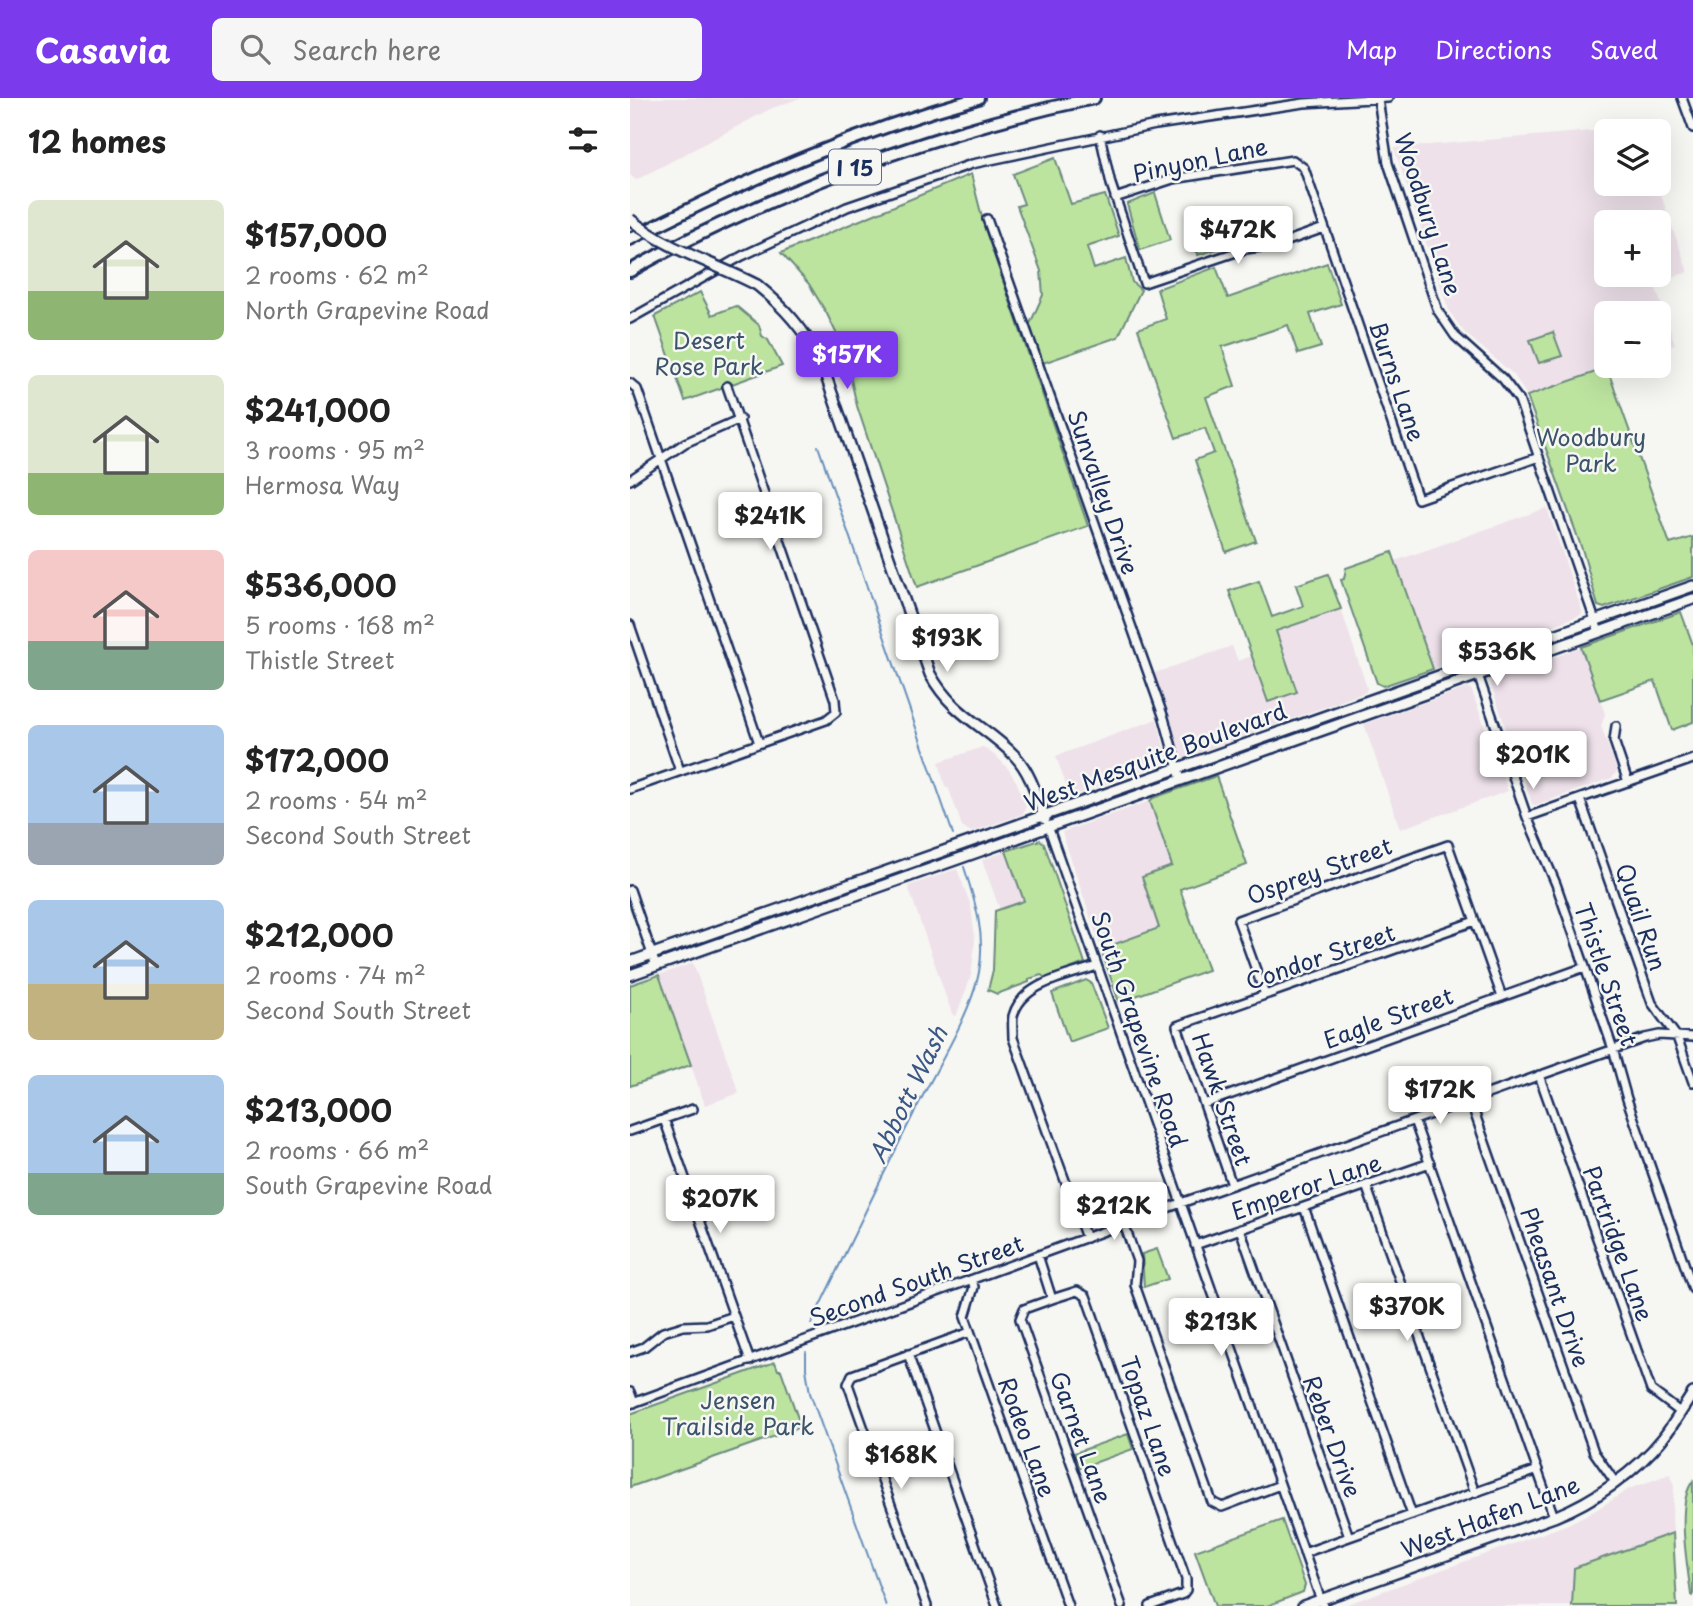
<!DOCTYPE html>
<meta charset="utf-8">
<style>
body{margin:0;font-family:"Playpen Sans",sans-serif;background:#f6f6f6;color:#222;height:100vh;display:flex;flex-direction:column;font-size:26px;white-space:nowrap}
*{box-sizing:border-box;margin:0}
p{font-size:23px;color:#767676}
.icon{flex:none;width:38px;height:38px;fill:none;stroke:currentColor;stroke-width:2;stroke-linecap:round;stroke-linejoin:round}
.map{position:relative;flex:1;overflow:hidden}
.panel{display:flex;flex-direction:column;background:#fff;width:630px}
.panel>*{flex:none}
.controls{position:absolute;left:964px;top:21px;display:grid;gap:14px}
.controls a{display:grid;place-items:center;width:77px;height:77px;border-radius:10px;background:#fff;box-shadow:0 7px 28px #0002;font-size:35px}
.price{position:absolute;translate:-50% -60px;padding:0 16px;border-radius:7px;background:#fff;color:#222;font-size:23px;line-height:46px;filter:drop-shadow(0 2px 4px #0008)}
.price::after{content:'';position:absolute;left:50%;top:42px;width:21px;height:16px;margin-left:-10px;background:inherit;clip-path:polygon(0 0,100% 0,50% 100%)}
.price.current{background:#7c3aed;color:#fff}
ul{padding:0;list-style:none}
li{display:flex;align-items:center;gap:21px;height:175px;padding:0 28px}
li span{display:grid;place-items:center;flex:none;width:196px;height:140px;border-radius:10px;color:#555}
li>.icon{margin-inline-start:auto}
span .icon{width:84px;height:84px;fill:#fffc;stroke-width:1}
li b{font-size:30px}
h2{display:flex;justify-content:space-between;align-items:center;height:84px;padding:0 28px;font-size:30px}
header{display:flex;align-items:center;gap:42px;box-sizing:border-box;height:98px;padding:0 35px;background:#7c3aed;color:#fff}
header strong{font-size:33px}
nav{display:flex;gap:38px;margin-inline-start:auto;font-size:24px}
.search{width:490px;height:63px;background:#f6f6f6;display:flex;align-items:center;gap:18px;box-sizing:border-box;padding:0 24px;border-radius:10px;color:#767676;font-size:26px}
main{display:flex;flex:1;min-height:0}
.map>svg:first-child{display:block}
</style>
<header>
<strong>Casavia</strong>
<div class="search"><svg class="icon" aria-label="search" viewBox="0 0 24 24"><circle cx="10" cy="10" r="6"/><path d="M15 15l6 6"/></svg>Search here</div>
<nav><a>Map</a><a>Directions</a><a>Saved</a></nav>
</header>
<main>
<section class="panel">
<h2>12 homes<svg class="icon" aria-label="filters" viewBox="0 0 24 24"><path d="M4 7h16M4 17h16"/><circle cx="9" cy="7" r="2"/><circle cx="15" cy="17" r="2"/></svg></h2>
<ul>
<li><span style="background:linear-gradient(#dfe7d0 65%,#8fb573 0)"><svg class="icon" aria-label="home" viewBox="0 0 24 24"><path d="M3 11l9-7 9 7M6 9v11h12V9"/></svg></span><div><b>$157,000</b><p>2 rooms · 62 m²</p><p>North Grapevine Road</p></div></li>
<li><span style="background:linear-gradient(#dfe7d0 70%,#8fb573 0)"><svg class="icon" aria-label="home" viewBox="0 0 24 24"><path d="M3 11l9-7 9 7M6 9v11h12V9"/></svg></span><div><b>$241,000</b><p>3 rooms · 95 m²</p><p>Hermosa Way</p></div></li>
<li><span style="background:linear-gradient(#f6c9c9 65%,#7fa58c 0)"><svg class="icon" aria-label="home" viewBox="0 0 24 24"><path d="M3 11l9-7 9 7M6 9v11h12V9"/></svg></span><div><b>$536,000</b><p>5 rooms · 168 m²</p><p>Thistle Street</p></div></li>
<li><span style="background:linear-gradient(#a9c7e8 70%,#9aa5b1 0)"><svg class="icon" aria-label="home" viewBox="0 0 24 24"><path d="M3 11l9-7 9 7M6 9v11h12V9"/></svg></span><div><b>$172,000</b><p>2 rooms · 54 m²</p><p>Second South Street</p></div></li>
<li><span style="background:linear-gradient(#a9c7e8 60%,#c2b280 0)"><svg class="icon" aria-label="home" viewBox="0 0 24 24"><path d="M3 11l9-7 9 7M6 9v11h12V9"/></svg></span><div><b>$212,000</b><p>2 rooms · 74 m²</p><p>Second South Street</p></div></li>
<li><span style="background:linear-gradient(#a9c7e8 70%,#7fa58c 0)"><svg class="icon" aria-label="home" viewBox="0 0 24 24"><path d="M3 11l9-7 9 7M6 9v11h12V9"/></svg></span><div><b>$213,000</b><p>2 rooms · 66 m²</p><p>South Grapevine Road</p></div></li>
</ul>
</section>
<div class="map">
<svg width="1063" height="1508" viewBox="0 0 1063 1508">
<rect width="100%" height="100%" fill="#f6f6f2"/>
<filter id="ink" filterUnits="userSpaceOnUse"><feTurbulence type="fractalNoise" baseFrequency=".0143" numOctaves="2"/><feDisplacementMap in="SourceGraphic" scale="14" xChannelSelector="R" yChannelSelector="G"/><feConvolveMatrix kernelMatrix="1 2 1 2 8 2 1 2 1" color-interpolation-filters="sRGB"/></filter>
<g filter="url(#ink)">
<path fill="#eee1ea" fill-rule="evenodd" d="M0 0H170L140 11 6 82 0 77Z
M1008 29 1009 33H976V86H1027L1058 174 1024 185 1045 246 1029 252V215H976V268H982L897 298 884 277 834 234 819 213 764 50ZM976 124H1029V177H976Z
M917 410 952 513 951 517 803 571 765 463Z
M711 511 737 590 736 594 554 660 551 659 522 576 602 548 608 563 622 558 638 604 667 594 646 533Z
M951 549 975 616 971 628 987 673 982 680 905 707 902 706 860 584Z
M837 590 841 591 878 693 770 731 734 626Z
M527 621 536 658 533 665 440 699 426 658Z
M353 649 368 660 379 672 387 685 396 708 393 716 341 734 332 728 319 691 315 688 309 664Z
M520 703 543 769 530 830 471 851 432 734Z
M376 753 394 804 370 812 352 762Z
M327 771 341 808 345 842 341 879 326 918 322 916 278 788Z
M63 865 109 995 75 1007 29 877Z
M1040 1376 1044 1388 1042 1419 1047 1508H712L936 1427 966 1412 999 1391Z"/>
<path fill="#bce49f" stroke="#6c8a7e" stroke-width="2" d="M425 60 441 106 475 97 489 138 457 149 464 171 496 160 502 184 511 192 488 239 413 265 399 228 413 197 411 173 387 108 394 106 383 76Z
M341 76 355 131 458 428 287 489 227 308 214 251 197 216 179 186 151 155Z
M525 95 540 142 510 152 497 106Z
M601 112 611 143 568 157 557 123Z
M697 165 711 206 680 216 691 249 668 256 658 227 592 249 605 288 576 299 626 443 596 454 565 362 584 355 575 330 546 340 508 231 536 221 527 191 586 169 598 200Z
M70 194 82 217 106 208 129 227 132 238 138 242 152 268 55 303 25 218Z
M923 234 932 258 909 265 900 242Z
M977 270 1040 446 1063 439V479L974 510 968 508 953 454 897 298Z
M762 454 803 571 753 588 747 585 711 482 714 481 716 470Z
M698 476 711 511 646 533 667 594 638 604 599 493 629 483 642 519 673 508 666 487Z
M1051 514 1063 547V624L1042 632 1025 583 970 602 951 549Z
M586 678 617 767 550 791 578 872 489 904 471 851 529 830 512 779 542 768 520 703 523 700Z
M410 742 414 745 455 865 416 880 411 877 399 881V884L367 896 358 892 363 872 365 813 394 803 376 753Z
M29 877 61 967 0 988V887Z
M456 882 461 885 478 930 439 944 422 895Z
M527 1151 538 1181 514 1189 512 1156Z
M145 1264 148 1272H151L171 1329 0 1389V1316Z
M498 1336 503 1351 450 1370 444 1355Z
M1063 1383V1498L1061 1497C1058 1470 1045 1405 1063 1383Z
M652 1422 675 1487 673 1494 637 1508H585L565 1453Z
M1043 1435 1047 1508H942L944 1470Z"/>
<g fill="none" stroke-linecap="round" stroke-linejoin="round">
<path stroke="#6890bb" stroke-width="2" d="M188 348 323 736
M181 1226C217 1152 252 1078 289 1005 308 968 342 913 349 874 356 837 345 803 334 769
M176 1254V1271L180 1295 256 1508"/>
<g stroke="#1b2f5e" stroke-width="12">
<path id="minor" d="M1052 0 1063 30
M748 1 758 65 808 213 825 238 873 281 889 302 969 534
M470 37 481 86 514 185 615 151 646 147 694 130
M485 100 543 81 663 62 674 70 788 401 909 359
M357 121 534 620 551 682
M0 221 112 158 217 109 342 66 526 27 674 5 758 0
M0 285 7 291 129 645
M0 382 55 345 110 321
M0 527 50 673
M848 577 897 719 926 786 955 869 983 951 997 1001 1063 1191
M986 628 984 643 998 684
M0 691 196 622 206 614 205 602 97 288
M950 701 1022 905 1047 939 1063 984
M897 719 1063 661
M418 728 693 1508
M0 792 26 868
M635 897 608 822 818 747 872 899
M909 977 1021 1292 1050 1314
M840 1002 964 1354 985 1384
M574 1006 955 869
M34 1021 120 1263
M784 1022 924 1419
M0 1033 63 1011
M602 1087 547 928 845 823
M736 1087 845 1395
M674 1109 782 1417
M494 1126 507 1163 505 1187 582 1404 592 1409 650 1387
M610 1131 719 1439
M456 1140 383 940C383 934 382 924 383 918 392 884 439 878 467 868
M565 1147 800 1065
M408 1157 422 1201 447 1193 456 1198 556 1481V1492L553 1496 520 1508
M342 1182 344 1189 335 1219 438 1508
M422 1201 394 1211 390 1221 492 1508
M0 1254 14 1249 33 1234 53 1228 77 1227 104 1218
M278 1256 367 1508
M0 1294 4 1305
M0 1306 551 1105 1015 940 1029 937 1063 939
M674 1455 908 1372
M297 1508 218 1286 222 1277 340 1234"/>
</g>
<g stroke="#1b2f5e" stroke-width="14">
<path id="major" d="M127 187C154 209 175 232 191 264L300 576C324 619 354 626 385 658 401 675 407 699 415 721
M0 864 1063 488
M0 877 1063 501
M673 1508 924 1419C964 1403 1006 1374 1033 1340 1044 1326 1053 1310 1063 1295"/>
</g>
<g stroke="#1b2f5e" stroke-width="16">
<path id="highway" d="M0 141C113 83 225 34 348 0
M0 173C38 151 79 131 119 113 230 63 345 25 464 0"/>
</g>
<use href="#minor" stroke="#f6f6f2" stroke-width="7"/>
<use href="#major" stroke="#f6f6f2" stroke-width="9"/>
<use href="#highway" stroke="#f6f6f2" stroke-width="10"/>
<g stroke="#1b2f5e" stroke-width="14" stroke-linecap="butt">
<path id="major-bridge" d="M0 121C37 152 85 165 127 187"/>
</g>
<use href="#major-bridge" stroke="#f6f6f2" stroke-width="9"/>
</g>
</g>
<g text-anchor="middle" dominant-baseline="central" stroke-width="5" stroke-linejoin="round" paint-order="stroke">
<rect fill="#f6f6f2" stroke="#5d6b8a" stroke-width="2" x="199" y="51.5" width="52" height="35" rx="5"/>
<g font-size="21" font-weight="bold" fill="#1b2f5e">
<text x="225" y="69">I 15</text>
</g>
<g font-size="23" fill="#1b2f5e" stroke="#f6f6f2">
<text transform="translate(570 61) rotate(-12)">Pinyon Lane</text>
<text transform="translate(799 116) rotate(72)">Woodbury Lane</text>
<text transform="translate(768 283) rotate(71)">Burns Lane</text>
<text transform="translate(474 394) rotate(71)">Sunvalley Drive</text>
<text transform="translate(525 658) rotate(-20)">West Mesquite Boulevard</text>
<text transform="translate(689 772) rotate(-20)">Osprey Street</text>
<text transform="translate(1012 819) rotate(71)">Quail Run</text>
<text transform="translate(690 858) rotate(-19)">Condor Street</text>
<text transform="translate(977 876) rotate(71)">Thistle Street</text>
<text transform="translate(758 919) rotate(-20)">Eagle Street</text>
<text transform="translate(510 931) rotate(71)">South Grapevine Road</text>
<text transform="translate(593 1001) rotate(71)">Hawk Street</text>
<text transform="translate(676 1088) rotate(-19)">Emperor Lane</text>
<text transform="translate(989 1145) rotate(70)">Partridge Lane</text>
<text transform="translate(286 1182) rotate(-20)">Second South Street</text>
<text transform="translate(926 1189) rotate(71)">Pheasant Drive</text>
<text transform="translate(519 1318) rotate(71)">Topaz Lane</text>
<text transform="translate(703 1338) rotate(70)">Reber Drive</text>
<text transform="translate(398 1339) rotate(70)">Rodeo Lane</text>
<text transform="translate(452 1339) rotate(70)">Garnet Lane</text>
<text transform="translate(860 1418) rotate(-21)">West Hafen Lane</text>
</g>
<g font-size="23" fill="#3b536b" stroke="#f6f6f2">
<text x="79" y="241">Desert<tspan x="79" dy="26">Rose Park</tspan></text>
<text x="961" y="338">Woodbury<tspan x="961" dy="26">Park</tspan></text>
<text x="108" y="1301">Jensen<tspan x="108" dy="26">Trailside Park</tspan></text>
</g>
<g font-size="24" font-style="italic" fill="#3b5785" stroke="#f6f6f2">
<text transform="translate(277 996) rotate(-64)">Abbott Wash</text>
</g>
</g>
</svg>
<div class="controls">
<a><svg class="icon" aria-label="layers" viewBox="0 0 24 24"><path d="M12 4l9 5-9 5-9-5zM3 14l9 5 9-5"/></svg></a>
<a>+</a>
<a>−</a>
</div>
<b class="price" style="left:608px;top:168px">$472K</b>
<b class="price current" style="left:217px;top:293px">$157K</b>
<b class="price" style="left:140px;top:454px">$241K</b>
<b class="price" style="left:317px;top:576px">$193K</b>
<b class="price" style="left:867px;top:590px">$536K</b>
<b class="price" style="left:903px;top:693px">$201K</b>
<b class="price" style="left:810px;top:1028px">$172K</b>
<b class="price" style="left:90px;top:1137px">$207K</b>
<b class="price" style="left:484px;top:1144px">$212K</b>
<b class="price" style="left:777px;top:1245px">$370K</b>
<b class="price" style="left:591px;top:1260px">$213K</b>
<b class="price" style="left:271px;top:1393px">$168K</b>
</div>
</main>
